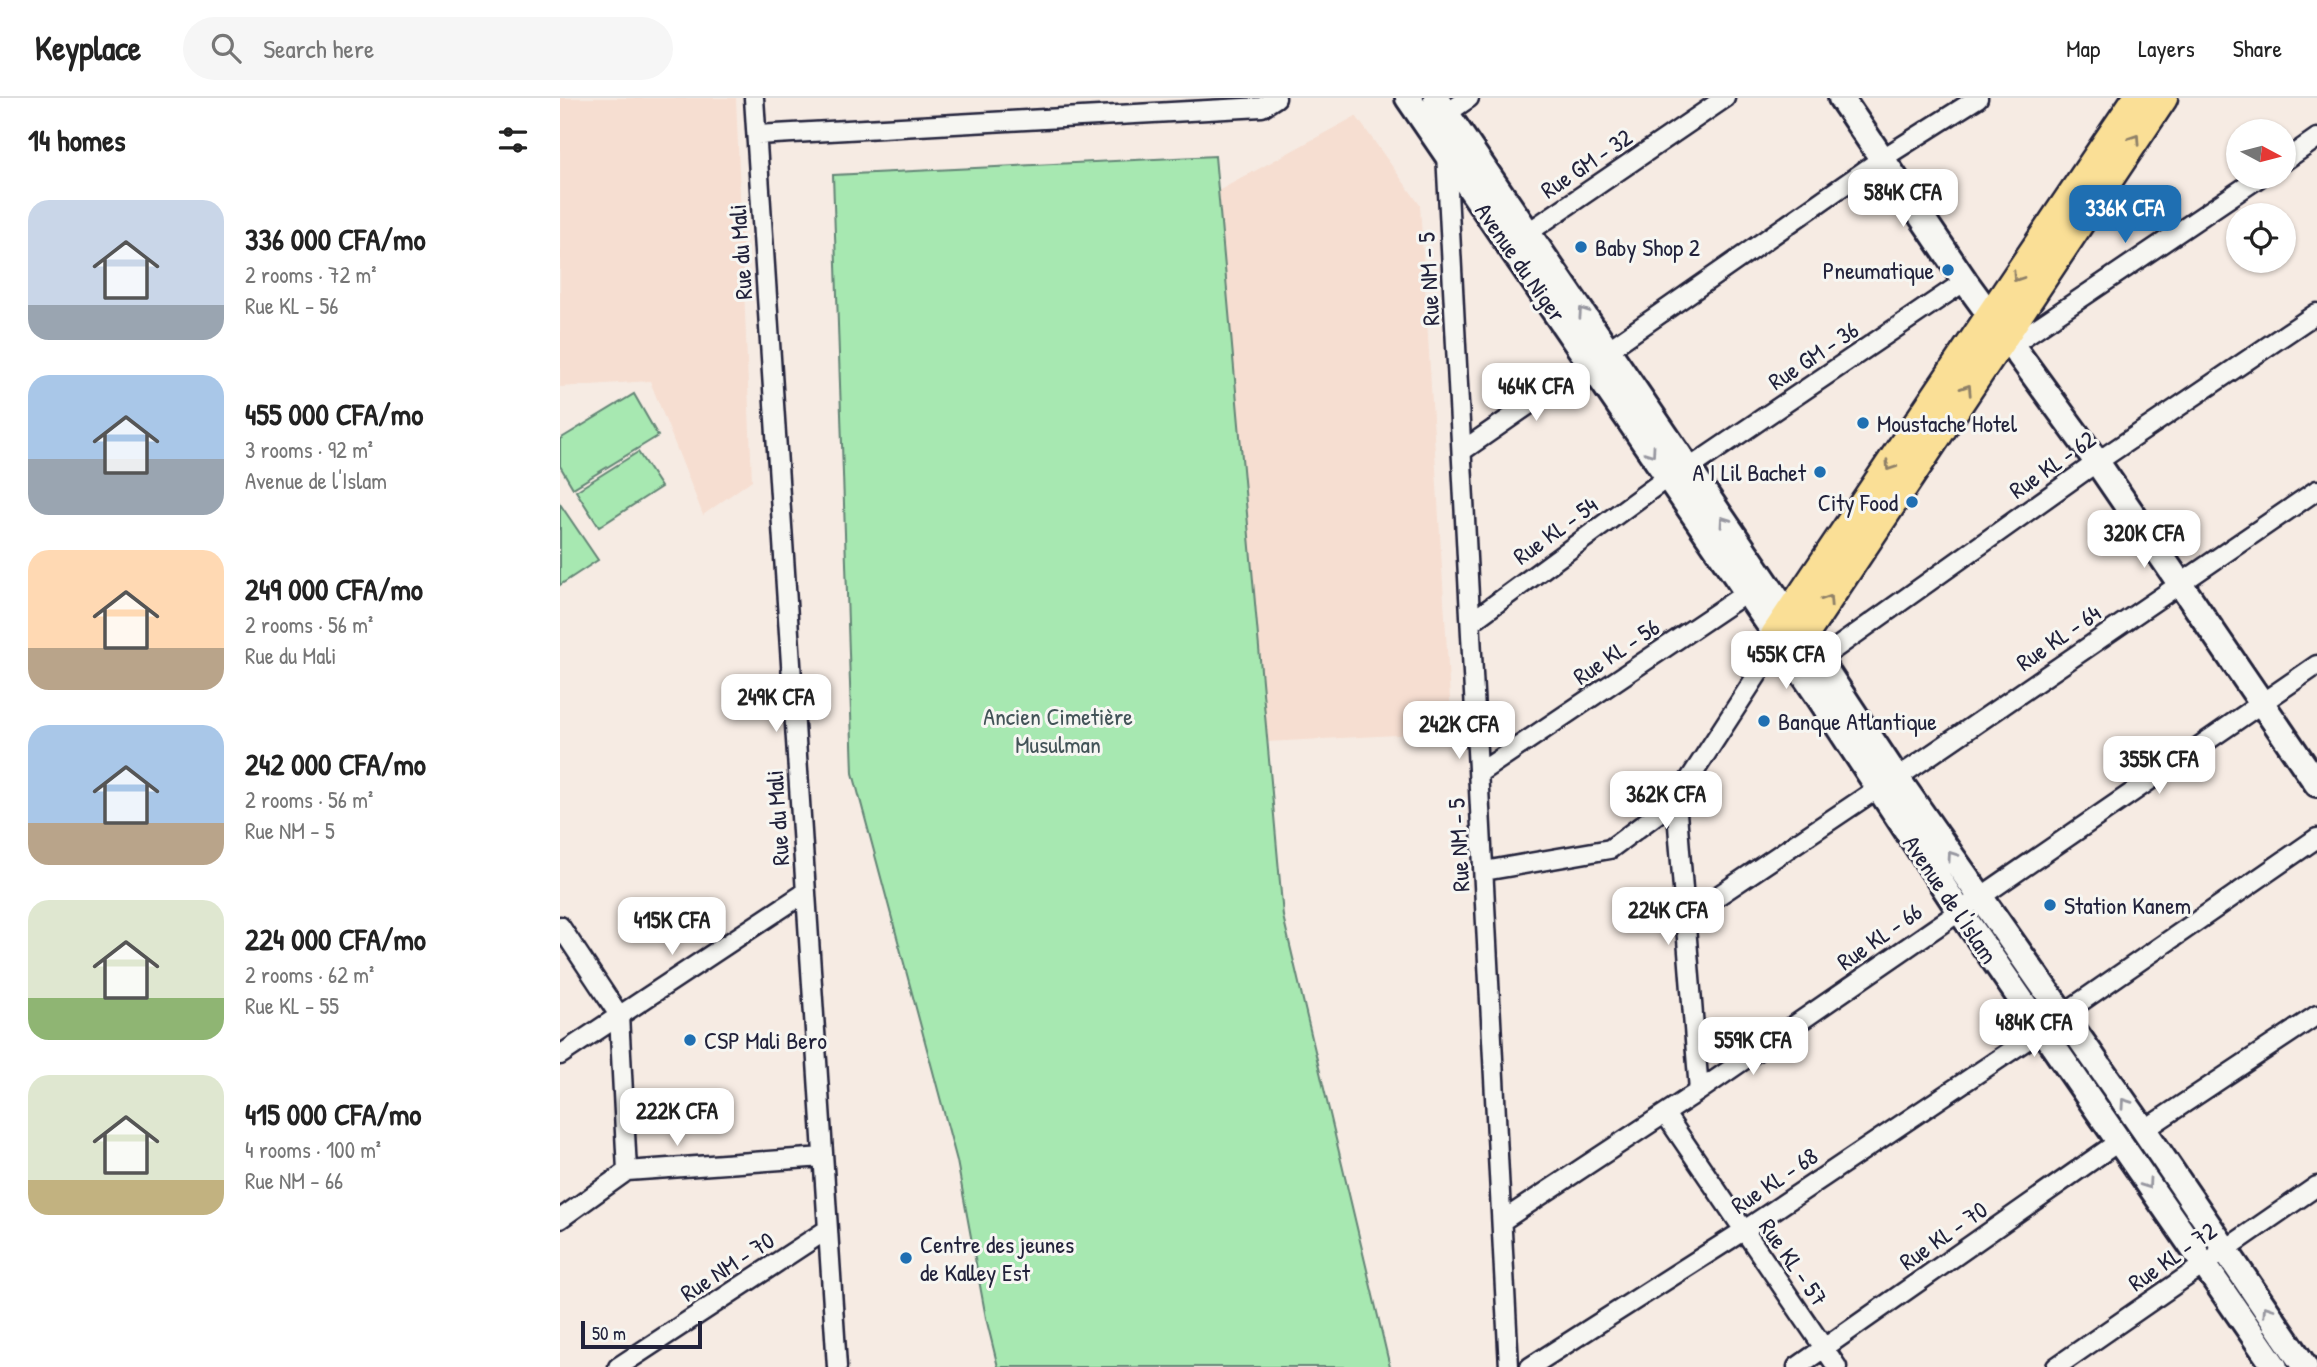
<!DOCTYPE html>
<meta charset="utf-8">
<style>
body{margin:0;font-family:"Patrick Hand",sans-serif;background:#f6f6f6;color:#222;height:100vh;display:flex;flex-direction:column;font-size:26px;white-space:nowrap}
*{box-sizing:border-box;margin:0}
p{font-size:23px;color:#767676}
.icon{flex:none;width:38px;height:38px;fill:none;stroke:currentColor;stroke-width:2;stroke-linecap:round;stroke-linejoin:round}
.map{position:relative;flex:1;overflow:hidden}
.side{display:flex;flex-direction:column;background:#fff;width:560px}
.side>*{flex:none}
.needle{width:46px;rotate:97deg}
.controls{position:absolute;left:1666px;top:21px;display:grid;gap:14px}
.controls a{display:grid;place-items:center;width:70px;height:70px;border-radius:50%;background:#fff;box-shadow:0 2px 5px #0004;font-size:35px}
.scale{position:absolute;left:21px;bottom:18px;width:121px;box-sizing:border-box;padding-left:7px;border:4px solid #22223b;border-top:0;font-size:19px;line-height:24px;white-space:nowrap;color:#22223b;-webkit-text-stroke:5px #f6f6f2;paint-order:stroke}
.price{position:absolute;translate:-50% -60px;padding:0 16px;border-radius:14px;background:#fff;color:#222;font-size:23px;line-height:46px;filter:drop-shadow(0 2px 4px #0008)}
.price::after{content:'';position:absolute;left:50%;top:42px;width:21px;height:16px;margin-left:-10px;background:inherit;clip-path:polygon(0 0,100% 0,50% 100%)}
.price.current{background:#1f6fb2;color:#fff}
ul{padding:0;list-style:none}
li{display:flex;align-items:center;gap:21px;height:175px;padding:0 28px}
li span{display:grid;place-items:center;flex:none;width:196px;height:140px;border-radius:21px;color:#555}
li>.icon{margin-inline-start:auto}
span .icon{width:84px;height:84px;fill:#fffc;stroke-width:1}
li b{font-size:30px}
h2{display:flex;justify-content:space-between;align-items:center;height:84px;padding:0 28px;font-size:30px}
header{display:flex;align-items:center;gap:42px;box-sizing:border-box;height:98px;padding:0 35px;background:#fff;border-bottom:2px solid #e0e0e0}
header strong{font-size:33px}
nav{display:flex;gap:38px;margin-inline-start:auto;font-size:24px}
.search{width:490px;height:63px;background:#f6f6f6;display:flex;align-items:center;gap:18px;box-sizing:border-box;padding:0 24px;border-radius:38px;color:#767676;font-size:26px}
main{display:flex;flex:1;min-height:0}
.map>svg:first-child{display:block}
</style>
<header>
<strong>Keyplace</strong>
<div class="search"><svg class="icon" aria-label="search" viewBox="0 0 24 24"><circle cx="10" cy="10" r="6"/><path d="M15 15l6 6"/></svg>Search here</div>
<nav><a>Map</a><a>Layers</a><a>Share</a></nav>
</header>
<main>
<section class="side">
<h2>14 homes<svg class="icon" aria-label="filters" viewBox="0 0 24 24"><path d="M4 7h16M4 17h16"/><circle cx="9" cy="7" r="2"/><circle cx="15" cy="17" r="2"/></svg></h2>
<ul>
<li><span style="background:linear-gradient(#c9d6e8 75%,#9aa5b1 0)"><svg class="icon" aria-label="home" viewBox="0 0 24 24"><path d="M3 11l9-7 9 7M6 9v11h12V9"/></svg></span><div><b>336 000 CFA/mo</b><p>2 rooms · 72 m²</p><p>Rue KL - 56</p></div></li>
<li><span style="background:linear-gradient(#a9c7e8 60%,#9aa5b1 0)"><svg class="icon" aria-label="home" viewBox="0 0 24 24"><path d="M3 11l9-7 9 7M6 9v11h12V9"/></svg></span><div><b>455 000 CFA/mo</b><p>3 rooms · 92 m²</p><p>Avenue de l'Islam</p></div></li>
<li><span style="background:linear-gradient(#ffd9b3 70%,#b9a48a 0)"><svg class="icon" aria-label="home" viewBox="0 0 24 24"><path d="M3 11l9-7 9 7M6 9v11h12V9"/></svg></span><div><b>249 000 CFA/mo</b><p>2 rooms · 56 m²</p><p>Rue du Mali</p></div></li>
<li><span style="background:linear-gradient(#a9c7e8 70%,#b9a48a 0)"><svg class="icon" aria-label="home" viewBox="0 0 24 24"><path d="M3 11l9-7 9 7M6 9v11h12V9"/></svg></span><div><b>242 000 CFA/mo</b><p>2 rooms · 56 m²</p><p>Rue NM - 5</p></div></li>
<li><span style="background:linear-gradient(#dfe7d0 70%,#8fb573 0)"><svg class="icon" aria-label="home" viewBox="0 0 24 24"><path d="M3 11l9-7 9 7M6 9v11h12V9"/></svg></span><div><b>224 000 CFA/mo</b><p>2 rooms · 62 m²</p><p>Rue KL - 55</p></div></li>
<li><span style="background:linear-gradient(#dfe7d0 75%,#c2b280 0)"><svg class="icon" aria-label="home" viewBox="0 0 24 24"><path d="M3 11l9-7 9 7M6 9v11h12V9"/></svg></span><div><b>415 000 CFA/mo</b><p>4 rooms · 100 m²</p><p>Rue NM - 66</p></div></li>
</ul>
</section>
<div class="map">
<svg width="1757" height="1269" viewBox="0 0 1757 1269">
<rect width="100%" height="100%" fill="#f6ebe3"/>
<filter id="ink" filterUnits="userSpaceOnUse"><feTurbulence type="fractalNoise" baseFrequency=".0143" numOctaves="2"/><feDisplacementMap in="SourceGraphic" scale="14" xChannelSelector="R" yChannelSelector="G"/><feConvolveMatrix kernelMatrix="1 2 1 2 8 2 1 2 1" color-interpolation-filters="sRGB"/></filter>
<g filter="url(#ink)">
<path fill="#f6ded1" d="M0 0H176L192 382 143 417 90 283 0 289Z
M796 18 860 107 892 634 707 644 658 93Z"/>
<path fill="#a7e8b1" stroke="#648576" stroke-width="2" d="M655 58 723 818 830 1269H438L426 1220 397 1063 293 675 273 77Z
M74 296 98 338 13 390 0 368V341Z
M78 354 101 389 39 429 16 393Z
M0 406 38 462 0 487Z"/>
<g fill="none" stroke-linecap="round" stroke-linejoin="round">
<g stroke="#22223b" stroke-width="23">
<path id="street" d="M194 0 277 1269
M877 22 909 0
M197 37 702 9 716 0
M886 55 949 1269
M1724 63 1757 40
M960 140 1165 0
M1453 246 1700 79
M1048 252 1323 60 1418 0
M902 353 1029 265
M1128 371 1405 183
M911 524 1108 379
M1259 562 1537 364 1757 215
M919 675 1186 495
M1337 680 1757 392
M1116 702 1139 993
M924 773 1050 751 1116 702 1203 568 1215 537
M1125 820 1317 691
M0 828 59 917 67 1073
M1503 916 1757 740
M0 957 246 794
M1105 1016 1277 1269
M1584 1032 1757 917
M0 1121 67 1073 263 1059
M942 1123 1139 993 1757 567
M58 1269 268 1131
M970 1269 1183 1133 1482 932
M1237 1269 1558 1044
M1496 1269 1757 1088"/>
</g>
<g stroke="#22223b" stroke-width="30">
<path id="secondary" d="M848 0 1256 595 1399 812 1715 1269
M876 0 1259 562 1337 680 1584 1032 1745 1269
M1281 0 1405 183 1537 364 1757 686"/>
</g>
<g stroke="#22223b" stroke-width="33">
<path id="primary" d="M1215 537 1577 0
M1230 558 1603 0"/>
</g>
<use href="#street" stroke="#f6f6f2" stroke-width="18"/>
<use href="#secondary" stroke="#f6f6f2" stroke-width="24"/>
<use href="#primary" stroke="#fadf96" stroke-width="28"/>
</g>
<defs><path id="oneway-chevron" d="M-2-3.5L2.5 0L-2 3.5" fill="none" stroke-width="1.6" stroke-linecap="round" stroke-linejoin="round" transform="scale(1.75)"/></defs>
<g stroke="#8e8068">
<use href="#oneway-chevron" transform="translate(1575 41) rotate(-56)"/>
<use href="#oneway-chevron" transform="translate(1457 179) rotate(124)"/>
<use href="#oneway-chevron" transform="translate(1407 291) rotate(-57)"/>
<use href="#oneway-chevron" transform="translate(1330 368) rotate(124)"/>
<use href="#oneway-chevron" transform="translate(1268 502) rotate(-57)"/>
</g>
<g stroke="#9797a0">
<use href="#oneway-chevron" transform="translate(1023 214) rotate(-124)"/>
<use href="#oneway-chevron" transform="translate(1091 354) rotate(55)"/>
<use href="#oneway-chevron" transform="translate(1164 423) rotate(-125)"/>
<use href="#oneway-chevron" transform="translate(1392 758) rotate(-125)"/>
<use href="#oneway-chevron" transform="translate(1565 1005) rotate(-125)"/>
<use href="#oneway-chevron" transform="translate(1587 1086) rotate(55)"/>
<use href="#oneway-chevron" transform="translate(1707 1212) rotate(-124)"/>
</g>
</g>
<g fill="#1f6fb2" stroke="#f6f6f2" stroke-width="2.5">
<circle cx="1021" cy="149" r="7"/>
<circle cx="1388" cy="172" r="7"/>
<circle cx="1303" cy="325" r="7"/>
<circle cx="1260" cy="374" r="7"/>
<circle cx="1352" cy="404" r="7"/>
<circle cx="1204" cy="623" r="7"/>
<circle cx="1490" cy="807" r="7"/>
<circle cx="130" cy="942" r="7"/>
<circle cx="346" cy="1160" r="7"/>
</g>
<g text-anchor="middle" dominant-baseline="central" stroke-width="6" stroke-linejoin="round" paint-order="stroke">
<g font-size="24" fill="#22223b" stroke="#f6f6f2">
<text transform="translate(1026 65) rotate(-34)">Rue GM - 32</text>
<text transform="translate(180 154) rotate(-94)">Rue du Mali</text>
<text transform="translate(961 164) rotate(55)">Avenue du Niger</text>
<text transform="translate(868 181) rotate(-93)">Rue NM - 5</text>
<text transform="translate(1253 257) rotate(-34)">Rue GM - 36</text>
<text transform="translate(1492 366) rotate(-35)">Rue KL - 62</text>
<text transform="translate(995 432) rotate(-36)">Rue KL - 54</text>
<text transform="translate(1498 539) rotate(-35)">Rue KL - 64</text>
<text transform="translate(1056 553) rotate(-34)">Rue KL - 56</text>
<text transform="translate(217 720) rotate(-94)">Rue du Mali</text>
<text transform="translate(898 747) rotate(-93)">Rue NM - 5</text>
<text transform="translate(1391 801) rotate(56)">Avenue de l'Islam</text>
<text transform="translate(1319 838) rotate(-35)">Rue KL - 66</text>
<text transform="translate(1214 1082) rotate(-34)">Rue KL - 68</text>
<text transform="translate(1383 1137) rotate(-35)">Rue KL - 70</text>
<text transform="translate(1612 1158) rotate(-35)">Rue KL - 72</text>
<text transform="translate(1234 1164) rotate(55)">Rue KL - 57</text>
<text transform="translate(167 1168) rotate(-33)">Rue NM - 70</text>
</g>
<g font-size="24" fill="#22223b" stroke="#f6f6f2" text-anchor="start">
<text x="1035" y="149">Baby Shop 2</text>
<text x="1374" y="172" text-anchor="end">Pneumatique</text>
<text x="1317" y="325">Moustache Hotel</text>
<text x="1246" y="374" text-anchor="end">A I Lil Bachet</text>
<text x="1338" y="404" text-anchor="end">City Food</text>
<text x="1218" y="623">Banque Atlantique</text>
<text x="1504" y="807">Station Kanem</text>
<text x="144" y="942">CSP Mali Bero</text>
<text x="360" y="1146">Centre des jeunes<tspan x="360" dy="28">de Kalley Est</tspan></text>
</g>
<g font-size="24" fill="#435458" stroke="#f6f6f2">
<text x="498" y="618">Ancien Cimetière<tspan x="498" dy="28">Musulman</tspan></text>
</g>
</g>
</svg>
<div class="controls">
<a><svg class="needle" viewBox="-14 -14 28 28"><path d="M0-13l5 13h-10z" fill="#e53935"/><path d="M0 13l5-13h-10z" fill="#767676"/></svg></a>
<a><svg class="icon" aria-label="locate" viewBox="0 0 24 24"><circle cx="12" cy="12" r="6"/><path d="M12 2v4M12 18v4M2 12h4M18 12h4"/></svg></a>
</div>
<div class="scale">50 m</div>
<b class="price" style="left:1343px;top:131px">584K CFA</b>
<b class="price current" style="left:1565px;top:147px">336K CFA</b>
<b class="price" style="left:976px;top:325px">464K CFA</b>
<b class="price" style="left:1584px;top:472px">320K CFA</b>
<b class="price" style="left:1226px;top:593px">455K CFA</b>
<b class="price" style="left:216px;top:636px">249K CFA</b>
<b class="price" style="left:899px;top:663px">242K CFA</b>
<b class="price" style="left:1599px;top:698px">355K CFA</b>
<b class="price" style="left:1106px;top:733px">362K CFA</b>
<b class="price" style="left:1108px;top:849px">224K CFA</b>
<b class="price" style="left:112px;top:859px">415K CFA</b>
<b class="price" style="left:1474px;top:961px">484K CFA</b>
<b class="price" style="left:1193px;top:979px">559K CFA</b>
<b class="price" style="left:117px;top:1050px">222K CFA</b>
</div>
</main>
